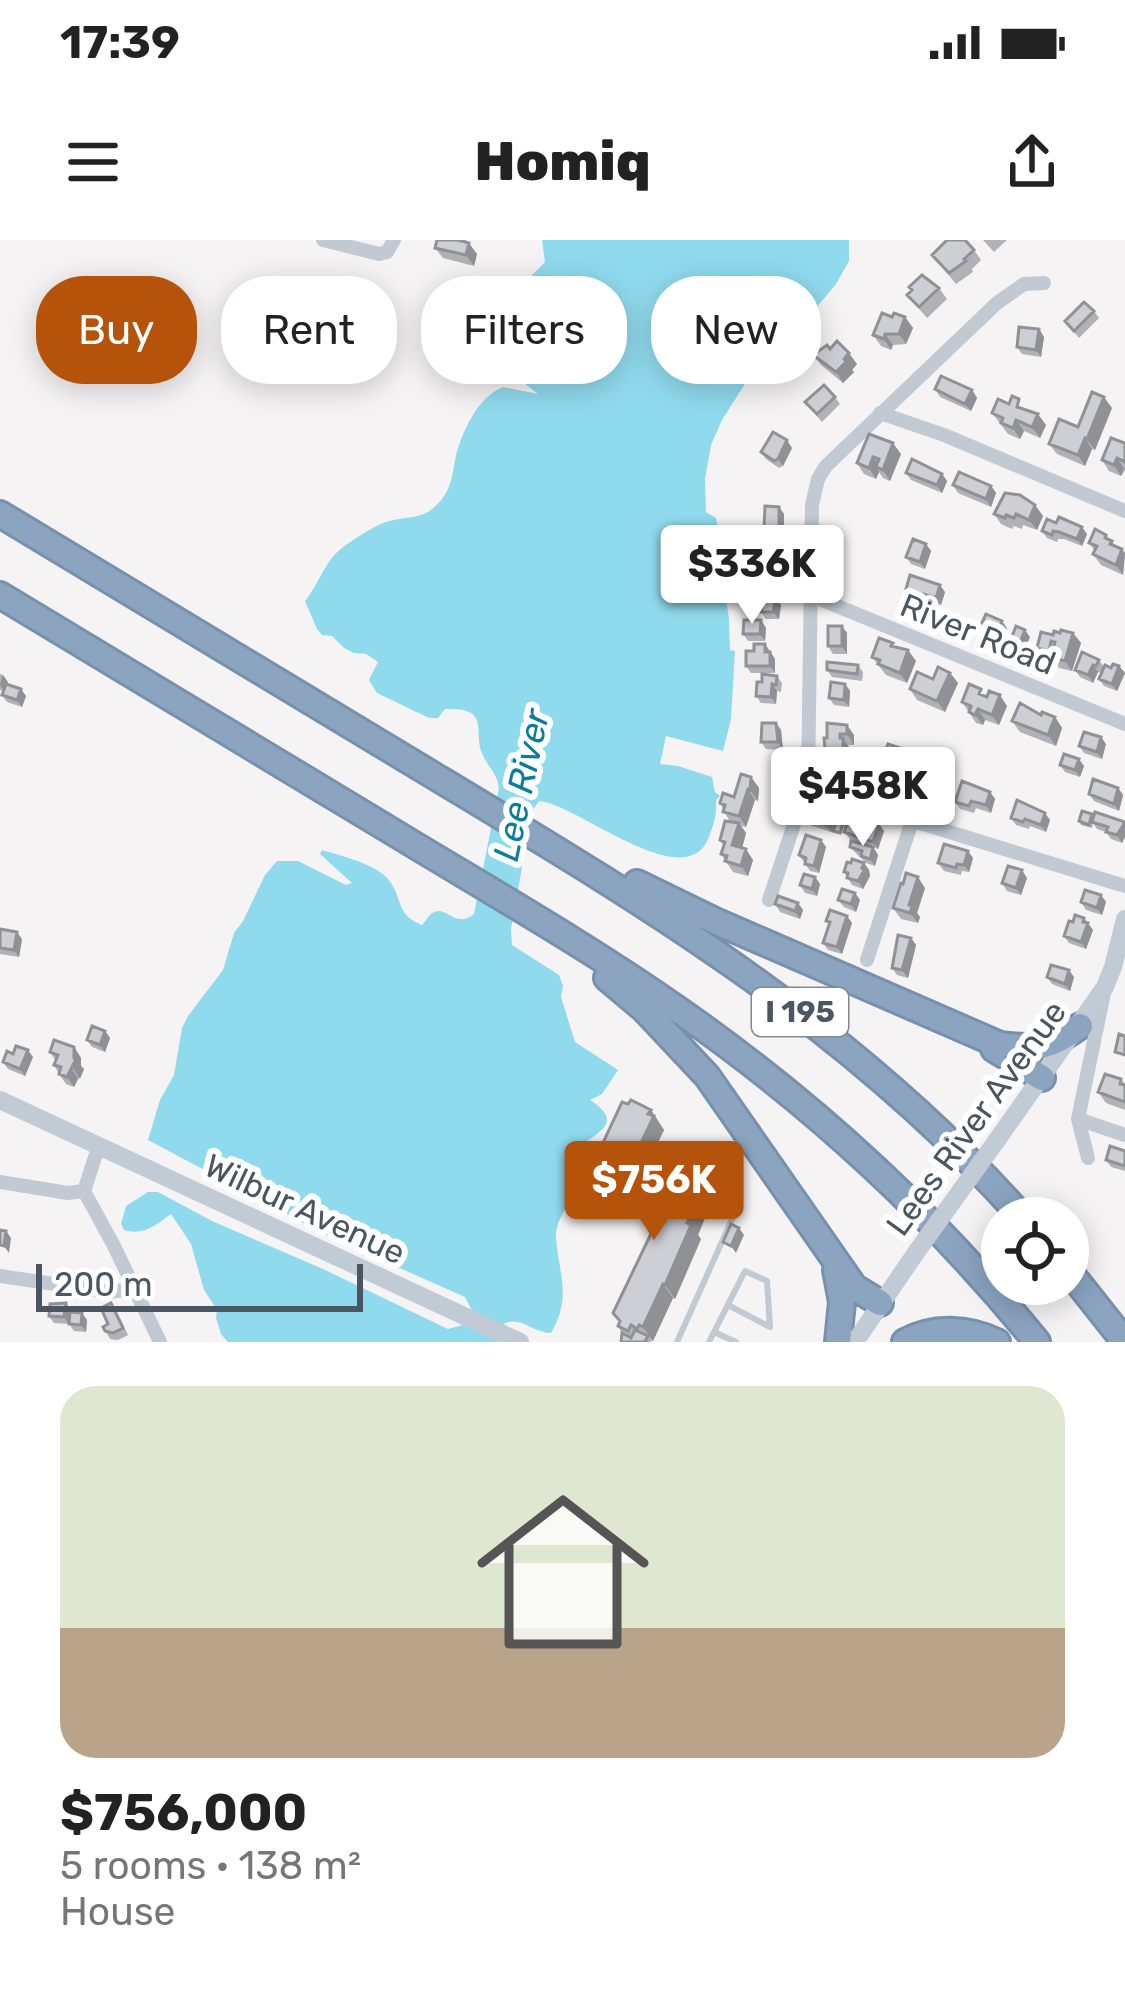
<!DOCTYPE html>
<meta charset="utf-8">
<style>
body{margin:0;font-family:Rubik,sans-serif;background:#f6f6f6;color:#222;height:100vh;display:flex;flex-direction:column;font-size:45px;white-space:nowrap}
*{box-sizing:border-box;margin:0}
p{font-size:39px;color:#767676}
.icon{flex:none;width:66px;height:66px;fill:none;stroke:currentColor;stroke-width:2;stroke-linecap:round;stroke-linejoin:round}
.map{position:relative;height:1102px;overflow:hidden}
.details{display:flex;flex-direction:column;background:#fff;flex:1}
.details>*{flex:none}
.hud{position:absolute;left:36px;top:36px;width:1053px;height:108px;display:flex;gap:24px}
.fabs{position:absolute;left:981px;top:957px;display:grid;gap:24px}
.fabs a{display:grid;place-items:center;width:108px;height:108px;border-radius:50%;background:#fff;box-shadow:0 6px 30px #0003;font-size:60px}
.scale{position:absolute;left:36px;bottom:30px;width:327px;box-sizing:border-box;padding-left:12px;border:6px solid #4a5661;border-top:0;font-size:33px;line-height:42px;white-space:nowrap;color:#4a5661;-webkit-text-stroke:9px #fff;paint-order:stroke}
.price{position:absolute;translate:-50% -102px;padding:0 27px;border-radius:12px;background:#fff;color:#222;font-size:39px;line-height:78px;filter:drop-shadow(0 3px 6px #0008)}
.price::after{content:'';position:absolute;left:50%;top:72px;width:36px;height:27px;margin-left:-18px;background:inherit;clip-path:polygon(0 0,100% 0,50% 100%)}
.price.selected{background:#b45309;color:#fff}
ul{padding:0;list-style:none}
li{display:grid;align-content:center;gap:24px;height:636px;padding:0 60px}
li+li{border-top:3px solid #e0e0e0}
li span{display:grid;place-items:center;height:372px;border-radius:36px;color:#555}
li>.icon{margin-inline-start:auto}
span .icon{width:216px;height:216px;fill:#fffc;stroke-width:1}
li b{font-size:51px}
.tag{padding:0 42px;border-radius:48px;background:#fff;box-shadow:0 6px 30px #0003;font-size:42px;line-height:108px}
.tag.selected{background:#b45309;color:#fff}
.status{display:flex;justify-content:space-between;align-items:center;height:84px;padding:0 60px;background:#fff;direction:ltr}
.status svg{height:33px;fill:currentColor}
header{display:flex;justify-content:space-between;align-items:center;height:156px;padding:0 60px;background:#fff;font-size:54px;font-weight:800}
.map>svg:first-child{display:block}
</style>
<div class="status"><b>17:39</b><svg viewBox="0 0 49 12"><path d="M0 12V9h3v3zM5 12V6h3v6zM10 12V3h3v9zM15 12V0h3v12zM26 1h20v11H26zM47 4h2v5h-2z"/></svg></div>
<header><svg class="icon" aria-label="menu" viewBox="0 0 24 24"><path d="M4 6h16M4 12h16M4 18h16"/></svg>Homiq<svg class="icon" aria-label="share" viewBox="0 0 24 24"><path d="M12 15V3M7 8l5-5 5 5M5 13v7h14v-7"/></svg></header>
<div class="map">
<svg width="1125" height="1102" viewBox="0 0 1125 1102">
<rect width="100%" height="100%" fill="#f5f3f3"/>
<path fill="#90daee" d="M542 0H849V21L836 44 806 80 792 84 773 100 722 180 711 205 705 239 706 272 716 278 718 287 714 319 723 338 729 379 730 410 735 411 731 479 723 511 666 496 660 524 678 526 712 537 715 552 720 556 716 560C717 573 714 584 709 597 686 658 576 563 539 561L532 571 511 689 512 705 559 735 563 746 561 757 575 802 618 830 602 854 590 860C630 885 589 897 570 912 567 928 573 945 568 961 564 974 555 983 556 998 559 1035 572 1057 551 1093 531 1093 518 1072 499 1087L497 1102H228L221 1094 216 1078 217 1070 204 1050 191 1004 171 974C156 985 143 996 124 990L121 984 126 966 148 952H158L212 981 323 1029 448 1089 463 1085 471 1069 465 1057 334 999 148 900 160 860 174 835 182 788 188 776 223 730 234 693 243 681 265 635 277 621H298L346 645 352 643 320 614 322 610C341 616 373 623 387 638 404 657 394 674 422 685 426 681 428 675 434 672 447 666 455 689 474 674L499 548C497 532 487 527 482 513 473 490 491 467 445 469L438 478H429L377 453 369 440 378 422 366 414 354 413 344 408 332 396 322 395 317 389 305 361C319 344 324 322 342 308 354 299 369 289 383 283 408 274 423 283 442 259 452 246 453 231 456 215 463 190 478 157 503 147L538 154 515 136 509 123 521 78 535 65 529 38 545 22Z"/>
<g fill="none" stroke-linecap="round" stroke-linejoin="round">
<g stroke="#7690ad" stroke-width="30">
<path id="motorway" d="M0 274C146 362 291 450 436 537 652 667 853 787 1023 978
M0 355C133 435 265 515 398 595 492 652 587 706 677 769 812 863 933 974 1037 1102
M637 643 715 681 1000 805C1039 810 1048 808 1080 786
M607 738 644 769 707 836 854 1047 880 1063
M994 809 1042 838
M836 1030 842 1062 838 1102
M1068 1030 1125 1102
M905 1102C934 1086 967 1088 997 1102"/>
</g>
<path stroke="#c1cad2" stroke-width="6" d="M677 916 721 941 734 975 677 1102
M714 1092 736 1102
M709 1102 745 1031 767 1041 770 1087 728 1065"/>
<path stroke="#c1cad2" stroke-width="14" d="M323 0 379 14 387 12 394 0
M880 173 944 195 1125 271
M810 355 1125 484
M806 548 1125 646
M769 660 808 542 812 265 818 239 826 226 997 63 1024 44 1044 43
M867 720 912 581
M1078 879 1125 895
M99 905 84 951 114 1006 160 1102
M1088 918 1078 879 1104 753
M0 942 68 953 84 951
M0 1036 108 1052 134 1049"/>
<path stroke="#c1cbd6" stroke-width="18" d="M0 860 520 1102
M997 900 1105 747 1113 727 1125 679
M855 1102 915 1014"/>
<use href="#motorway" stroke="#8ba5c1" stroke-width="24"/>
<path stroke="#c1cbd6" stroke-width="18" d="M915 1014 997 900"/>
</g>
<path fill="#b0b2b7" d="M437 0H466V2L477 14 474 26 443 18 435 8Z
M983 0H1007L994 12Z
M974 10 981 20 972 29 973 32 956 44 932 15Z
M939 48 947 59 927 78 907 55Z
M1094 71 1099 78 1079 98 1065 81Z
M892 77H905L913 88 906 104 893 105 891 110 881 106 873 95Z
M1039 89 1044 97 1041 117 1022 114 1017 107Z
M813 115 857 124 852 130 854 132 843 143 821 125Z
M935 149 972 150 977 158 971 171 940 157Z
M835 157 840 164 822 182 805 162Z
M1112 168 1095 210 1092 209 1085 226 1057 214 1049 204Z
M1026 170 1046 185 1040 198 1024 191 1020 199 1008 194 992 173Z
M869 194 901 214 890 241 883 238 879 232 876 239 864 234 857 223Z
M1125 203V230L1121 236 1109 231 1102 220Z
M792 208 783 226 779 228 766 219 761 212Z
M906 233 942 234 947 241 942 253 911 240Z
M953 245 991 246 996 253 991 267 958 253Z
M1035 265 1043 276 1037 290 1023 285 1022 289 1014 286 1012 289 1001 284 994 274Z
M779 267 784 274V296L769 295 764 288Z
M1042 291 1087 294 1082 306 1064 299H1058L1057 302 1047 298Z
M1106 295 1116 306 1125 313 1123 335 1101 325 1093 314 1095 311 1089 303Z
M926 304 931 311 925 329 911 324 906 317Z
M784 317 782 335 787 341 784 359H776L781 365 779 379H766L761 372 764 356 760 351 766 333 762 327Z
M906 349 945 352 941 365 911 356Z
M980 387 1007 388 1002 401 986 394Z
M766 388 765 401H748L743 394Z
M847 393V414H833L828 406Z
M1060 393H1073L1081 403 1072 431 1059 428 1054 421 1045 419 1037 408 1053 395Z
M765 404 775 419V433H751L746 426 754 411Z
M895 408 916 421 907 443 886 435 872 417Z
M1099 420 1104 427 1101 433 1098 432 1093 443 1080 437 1075 430Z
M858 425 863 432 862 441 832 437 827 430Z
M1119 426 1125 433 1117 451 1104 446 1099 439 1111 428Z
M950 433 958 443 945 472 917 460 910 449Z
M0 434 3 435 8 444 26 456 22 467 7 462 2 455 4 451 0 450Z
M777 436 782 443 781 452 777 451 776 464 761 463 756 456 762 442Z
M845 444 850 451 849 467 834 465 829 458Z
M987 457 1007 466 999 485 985 480 983 485 976 483 962 462Z
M1055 477 1062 488 1056 506 1020 492 1012 481Z
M776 483 781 490 783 510 766 509 761 502Z
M827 483 854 495V505H848L850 509V529H834L826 519Z
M1106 504 1102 519 1084 513 1079 506Z
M1060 525 1084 526 1080 537 1065 532Z
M864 531H892L888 544 869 538Z
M751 537 759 548 758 561 755 560 746 587 741 586 746 593 742 608 753 620 748 636 733 632 721 614 724 606 720 600 730 582 720 563 734 557Z
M943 542 938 557 916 551 911 544Z
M1118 548 1123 555 1119 571 1094 561 1089 554Z
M990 552 995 559 991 573 976 568 974 573 960 569 955 562Z
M837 577 831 592 810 585 805 578Z
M1094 577 1125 583 1122 603 1111 599 1106 592 1097 589 1093 583 1092 588 1081 585 1079 581Z
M1011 578 1050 580 1046 592 1030 586 1029 589 1016 585Z
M879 584 884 591 878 609 850 599 844 592Z
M821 600 826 607 819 633 810 631 799 615Z
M850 607H873L878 615 875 626 866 623Z
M973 618 969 632 962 631 961 635 944 631 938 623Z
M864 623 869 630 870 636 863 649 852 645 844 632Z
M815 637 820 644 817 656 805 653 800 645Z
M1027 638 1021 655 1007 651 1002 643Z
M925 648 917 673 920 677 918 683 901 679 893 668Z
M855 653 860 660 856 672 844 667 838 660Z
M1101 655 1106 662 1102 675 1086 670 1081 662Z
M798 663 803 670 800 679 780 672 775 664Z
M1084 678 1093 690 1086 709 1069 703 1064 696 1073 682Z
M826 681 852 683 842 714 828 710 823 703 829 685Z
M0 689 22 699 19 717 0 714Z
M911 698 916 705 908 738 897 735 892 728Z
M1047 737H1074L1070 751 1052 744Z
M105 791 110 798 105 812 92 807 87 800Z
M74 807 81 818V826L84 829 74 847 66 844 59 834 54 825 56 821 50 812Z
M33 817 25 836 8 829 3 822Z
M1121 839 1125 844V870L1106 863 1098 852Z
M628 864 651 870 664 890 647 925 650 929 647 936 642 935 648 938 688 945 698 959 696 965 705 978 698 995 701 999 675 1059 673 1058 653 1101 650 1100 652 1102H621L623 1094 618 1086 657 982 630 968 624 960 622 964 597 952 587 937Z
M1125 911V931L1111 927 1106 920Z
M66 1063 70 1072 82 1073 87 1080 86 1092 74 1091 69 1084 54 1083 49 1076Z
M116 1070 128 1095 118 1100 110 1099 103 1087 108 1084Z"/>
<path fill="#909195" d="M469 3 477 14 474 26 466 15Z
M905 77 913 88 906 104 899 94Z
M1039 89 1044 97 1041 117 1036 110Z
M885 94 893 105 891 110 884 99Z
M849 113 857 124 852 130 854 132 843 143 836 132Z
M972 150 977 158 971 171 965 164Z
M1104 157 1112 168 1095 210 1087 199Z
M1038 174 1046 185 1040 198 1032 187Z
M1016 180 1024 191 1020 199 1013 188Z
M1085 198 1092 209 1085 226 1078 215Z
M787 200 792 208 783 226 778 219Z
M893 203 901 214 890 241 883 230Z
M873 217 881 228 876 227 879 232 876 239 869 228Z
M1117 218 1124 229 1121 236 1114 225Z
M942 234 947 241 942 253 937 245Z
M991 246 996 253 991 267 986 259Z
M1035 265 1043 276 1037 290 1029 280Z
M779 267 784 274V296L779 289Z
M1082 287 1087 294 1082 306 1077 299Z
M926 304 931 311 925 329 920 322Z
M1122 309 1125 313 1123 335 1116 325Z
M779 310 784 317 783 335 778 328Z
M781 334 787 341 784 359 779 352Z
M940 345 945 352 941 365 936 358Z
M776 358 781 365 779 379 773 372Z
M761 380 766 388 765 401 760 394Z
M1002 381 1007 388 1002 401 997 394Z
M842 386 847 393V414L842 406Z
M1025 390 1030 397 1024 412 1019 405Z
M1073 393 1081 403 1072 431 1065 421Z
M765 404 775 419V433L770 426Z
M908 410 916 421 907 443 900 433Z
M1093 425 1098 432 1093 443 1088 435Z
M1119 426 1125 433 1117 451 1112 444Z
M950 433 958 443 945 472 937 461Z
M3 435 8 442 5 452 0 445Z
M772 444 777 451 776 464 771 457Z
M845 444 850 451 849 467 844 460Z
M21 449 26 456 22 467 17 460Z
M1000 455 1007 466 999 485 992 475Z
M978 469 985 480 983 485 975 475Z
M1055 477 1062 488 1056 506 1048 495Z
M776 483 781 490 783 510 778 502Z
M847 485 854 495V505L847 494Z
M840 494 850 509V529L843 519Z
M1101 497 1106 504 1102 519 1097 512Z
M900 508 905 515 901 527 896 520Z
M1079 519 1084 526 1080 537 1075 530Z
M887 524 892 531 888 544 883 537Z
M938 534 943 542 938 557 933 550Z
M751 537 759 548 758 561 750 550Z
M1118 548 1123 555 1119 571 1114 564Z
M748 549 755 560 746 587 739 576Z
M990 552 995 559 991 573 986 565Z
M831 569 837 577 831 592 826 585Z
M1045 573 1050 580 1046 592 1041 585Z
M1125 582V597L1122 603 1117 595Z
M739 583 746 593 740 616 732 605Z
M879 584 884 591 878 609 873 602Z
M821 600 826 607 819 633 814 626Z
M873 607 878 615 875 626 870 619Z
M746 609 753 620 748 636 741 626Z
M968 611 973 618 969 632 964 625Z
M864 623 869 630 870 636 863 649 858 641Z
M1022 630 1027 638 1021 655 1016 648Z
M815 637 820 644 817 656 812 649Z
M918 637 925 648 917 673 920 677 918 683 910 673 909 665Z
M855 653 860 660 856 672 851 664Z
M1101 655 1106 662 1102 675 1097 668Z
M798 663 803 670 800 679 795 671Z
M847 676 852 683 842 714 837 707Z
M1084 678 1093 690 1086 709 1081 702Z
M17 692 22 699 19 717 14 710Z
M911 698 916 705 908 738 902 730Z
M1069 730 1074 737 1070 751 1065 744Z
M105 791 110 798 105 812 100 805Z
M74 807 81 818V826L84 829 80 839 73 828Z
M28 810 33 817 25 836 20 829Z
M70 827 78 838 74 847 67 837Z
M651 870 664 890 647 925 650 929 647 936 637 922 636 913Z
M632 920 642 934 630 959 620 945Z
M615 943 625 957 620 954 624 960 622 964 612 950Z
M688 945 698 959 696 965 705 978 698 995 701 999 675 1059 665 1045 687 983 682 958Z
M739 988 744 995 736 1013 731 1006Z
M6 991 11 998 9 1013 4 1006Z
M663 1044 673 1058 653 1101 643 1087Z
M66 1063 71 1070 69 1084 64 1077Z
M82 1073 87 1080 86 1092 81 1085Z"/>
<path fill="#cdcfd5" stroke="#909195" stroke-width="3" d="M437 0H458L469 3 466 15 435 8Z
M947 0H965L974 10 964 19 966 21 949 33 932 15Z
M922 35 939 48 919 67 907 55 912 50 909 47Z
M1084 62 1094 71 1074 91 1065 81Z
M882 73 892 77 894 73 905 77 899 94H885L884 99 873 95Z
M1019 87 1039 89 1036 110 1017 107Z
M837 101 849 113 844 119 846 122 836 132 813 115 827 105 830 109Z
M941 136 972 150 965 164 935 149Z
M824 145 835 157 817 174 805 162Z
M1092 152 1104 157 1087 199 1085 198 1078 215 1049 204 1059 179 1078 187Z
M1012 156 1019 159 1017 167 1038 174 1032 187 1016 180 1013 188 1001 183 1003 178 992 173 998 159 1009 164Z
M773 192 787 200 778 219 774 221 761 212Z
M869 194 893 203 883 230 876 227 879 219 873 217 869 228 857 223Z
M1111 198 1125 203V222L1117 218 1114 225 1102 220Z
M912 219 942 234 937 245 906 233Z
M959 232 991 246 986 259 953 245Z
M1005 253 1020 255 1035 265 1029 280 1016 274 1014 278 1006 275 1005 278 994 274Z
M765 266 779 267V289L764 288Z
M1059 277 1082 287 1077 299 1059 292 1053 291 1052 295 1042 291 1047 279 1056 283Z
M1095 289 1106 295 1105 298 1112 301 1110 304 1122 309 1116 325 1093 314 1097 306 1089 303Z
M913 299 926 304 920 322 906 317Z
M761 310H779L778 328 762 327Z
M761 333 781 334 779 352 760 351Z
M910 335 940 345 936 358 906 349Z
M764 356 776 358 773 372H761Z
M986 374 1002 381 997 394 980 387Z
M744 380H761L760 394H743Z
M828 386H842V406H828Z
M1016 386 1025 390 1019 405 1010 402Z
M1061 390 1073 393 1065 421 1051 417 1055 402 1051 401 1049 411 1037 408 1041 392 1053 395 1054 391 1060 393Z
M879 398 893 403 891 406 908 410 900 433 878 424 880 420 872 417Z
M754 404H765V412H770V426H746V411H754Z
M1082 412 1099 420 1096 426 1093 425 1088 435 1075 430Z
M827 422 858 425 857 434 827 430Z
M1113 424 1119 426 1112 444 1099 439 1105 425 1111 428Z
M938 427 950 433 937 461 910 449 917 432 933 439Z
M762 434 777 436 776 445 772 444 771 457 756 456 757 442H762Z
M831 442 845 444 844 460 829 458Z
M6 444 21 449 17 460 2 455Z
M969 444 981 449 979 454 987 457 989 451 1000 455 992 475 978 469 975 475 969 472 971 466 962 462Z
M1020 463 1041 475 1042 472 1055 477 1048 495 1012 481Z
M762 483H776L778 502H761Z
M827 483 847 485V494H840V498H843V519H826L824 498H827Z
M1084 492 1101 497 1097 512 1079 506Z
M888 504 900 508 896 520 887 517 889 513 885 512Z
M1064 514 1079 519 1075 530 1060 525Z
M868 518 887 524 883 537 864 531Z
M916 528 938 534 933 550 911 544Z
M741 534 751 537 750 550 748 549 739 576 723 572 725 565 720 563 723 553 734 557Z
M1093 539 1118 548 1114 564 1089 554Z
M962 541 990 552 986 565 971 561 969 566 955 562Z
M1017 560 1045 573 1041 585 1025 579 1023 582 1011 578Z
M809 562 831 569 826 585 805 578Z
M1082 571 1092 574 1089 585 1079 581Z
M1095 572 1125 582 1117 595 1106 592 1108 587 1092 582Z
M839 575 845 577 840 593 833 591Z
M849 578 879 584 873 602 844 592Z
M725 581 739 583 732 605 746 609 741 626 725 621 727 616 721 614 725 602 720 600Z
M806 595 821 600 814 626 805 624 806 618 799 615Z
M851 601 873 607 870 619 861 616 862 611 850 607Z
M944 604 968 611 964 625 957 624 956 628 938 623Z
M852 619 864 623 862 628 865 629 858 641 847 638 848 633 844 632 847 622 851 623Z
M1008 626 1022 630 1016 648 1002 643Z
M906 633 918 637 909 665 912 666 910 673 893 668 901 643 903 644Z
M804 634 815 637 812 649 800 645Z
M842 649 855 653 851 664 838 660Z
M1085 650 1101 655 1097 668 1081 662Z
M778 656 798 663 795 671 775 664Z
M830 670 847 676 837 707 823 703 830 682 826 681Z
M1075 675 1084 678 1083 682 1088 683 1081 702 1064 696 1069 681 1073 682Z
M0 689 17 692 14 710 0 708Z
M898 695 911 698 902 730 892 728Z
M1051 725 1069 730 1065 744 1047 737Z
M92 786 105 791 100 805 87 800Z
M1119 794 1125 796V815L1115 812Z
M54 800 74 807V818L76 819 67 837 59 834 61 827 54 825 58 815 50 812Z
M16 806 28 810 20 829 3 822 7 811 13 814Z
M1105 834 1121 839 1120 844 1125 845V862L1098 852Z
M631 860 651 870 648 874 654 876 636 913 640 915 637 922 632 920 620 945 615 943 612 950 587 937 622 862 628 864Z
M1110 906 1125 911V926L1106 920Z
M652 928 688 945 682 958 695 964 687 983 691 985 665 1045 663 1044 643 1087 639 1085 637 1089 631 1085 628 1091 618 1086 620 1081 613 1073 660 975 620 954 631 930 648 938Z
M731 984 739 988 731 1006 723 1002Z
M0 990 6 991 4 1006 0 1005Z
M66 1063 64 1077 49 1076 50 1064Z
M111 1063 123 1088 113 1093 105 1091 103 1087 108 1084 101 1068Z
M70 1072 82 1073 81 1085 69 1084Z
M635 1090 648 1096 645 1101 648 1102H621L622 1093 631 1098Z"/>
<g text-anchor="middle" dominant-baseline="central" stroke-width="12" stroke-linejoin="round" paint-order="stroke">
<rect fill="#fff" stroke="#808990" stroke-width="3" x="752" y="748" width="96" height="48" rx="9"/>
<g font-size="30" font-weight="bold" fill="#4a5661">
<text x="800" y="772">I 195</text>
</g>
<g font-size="33" fill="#4a5661" stroke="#fff">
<text transform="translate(978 394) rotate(22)">River Road</text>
<text transform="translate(976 878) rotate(-54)">Lees River Avenue</text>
<text transform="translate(305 969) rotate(25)">Wilbur Avenue</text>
</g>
<g font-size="36" font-style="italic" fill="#0c7c9b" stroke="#fff">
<text transform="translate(521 545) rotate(-78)">Lee River</text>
</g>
</g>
</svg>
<div class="fabs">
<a><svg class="icon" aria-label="locate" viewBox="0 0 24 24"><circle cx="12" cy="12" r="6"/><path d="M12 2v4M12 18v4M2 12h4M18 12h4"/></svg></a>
</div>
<div class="scale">200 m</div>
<b class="price" style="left:752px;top:387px">$336K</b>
<b class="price" style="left:863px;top:609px">$458K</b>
<b class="price selected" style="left:654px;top:1003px">$756K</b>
<div class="hud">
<a class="tag selected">Buy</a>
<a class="tag">Rent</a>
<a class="tag">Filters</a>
<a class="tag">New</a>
</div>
</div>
<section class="details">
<ul>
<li><span style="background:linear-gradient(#dfe7d0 65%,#b9a48a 0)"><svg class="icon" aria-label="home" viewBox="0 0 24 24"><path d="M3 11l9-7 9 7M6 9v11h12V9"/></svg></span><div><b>$756,000</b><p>5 rooms · 138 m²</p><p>House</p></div></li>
</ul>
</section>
